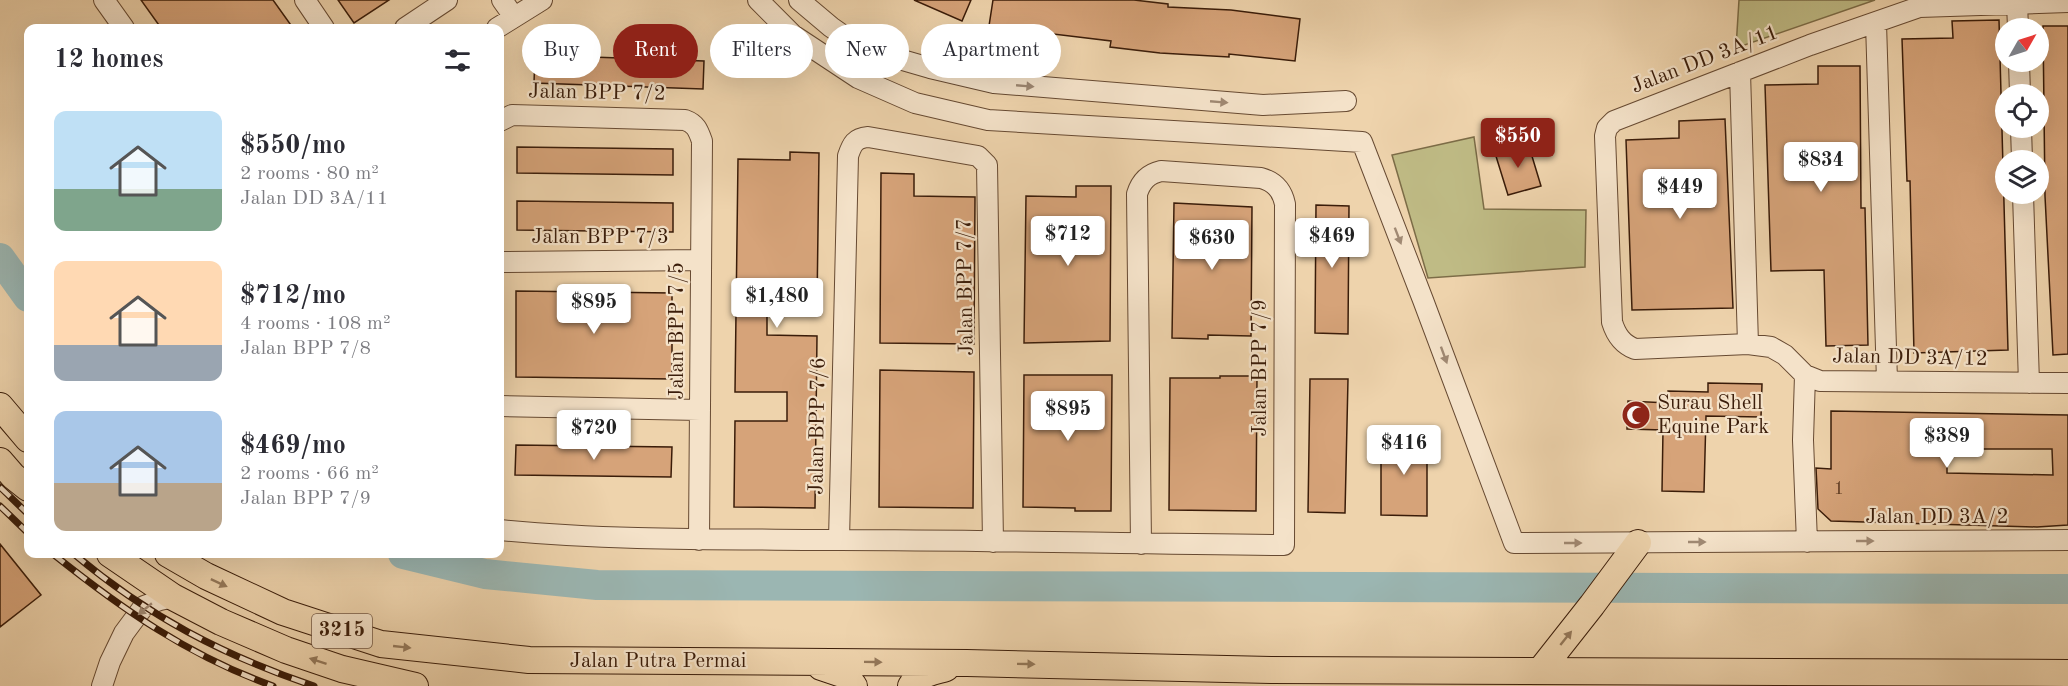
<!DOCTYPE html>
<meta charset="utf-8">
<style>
body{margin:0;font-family:"Old Standard TT",serif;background:#f2f2f3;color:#2b2b33;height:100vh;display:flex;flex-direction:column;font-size:22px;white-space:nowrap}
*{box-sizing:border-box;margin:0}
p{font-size:20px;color:#7c7c81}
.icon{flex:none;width:33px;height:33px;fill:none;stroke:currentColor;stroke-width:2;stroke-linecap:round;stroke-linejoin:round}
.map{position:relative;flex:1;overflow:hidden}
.drawer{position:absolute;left:24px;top:24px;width:480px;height:534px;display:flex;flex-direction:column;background:#fff;border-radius:12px;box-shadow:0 6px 24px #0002}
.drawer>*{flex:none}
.top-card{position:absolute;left:522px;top:24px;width:570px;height:54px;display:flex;gap:12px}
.needle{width:39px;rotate:51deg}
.controls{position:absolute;left:1995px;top:18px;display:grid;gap:12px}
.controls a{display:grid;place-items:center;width:54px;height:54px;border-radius:50%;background:#fff;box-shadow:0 6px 24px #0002;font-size:30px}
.price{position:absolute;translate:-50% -51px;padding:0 14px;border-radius:6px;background:#fff;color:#222;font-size:20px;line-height:39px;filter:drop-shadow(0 2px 3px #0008)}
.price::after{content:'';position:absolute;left:50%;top:36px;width:18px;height:14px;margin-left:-9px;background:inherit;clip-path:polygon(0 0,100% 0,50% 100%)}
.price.current{background:#8f2418;color:#fff}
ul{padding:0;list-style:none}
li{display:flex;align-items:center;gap:18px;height:150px;padding:0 30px}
li span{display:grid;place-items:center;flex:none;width:168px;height:120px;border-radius:12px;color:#555}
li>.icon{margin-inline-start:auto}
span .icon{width:72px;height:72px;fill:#fffc;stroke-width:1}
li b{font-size:26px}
h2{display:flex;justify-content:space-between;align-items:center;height:72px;padding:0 30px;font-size:26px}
.tag{padding:0 21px;border-radius:27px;background:#fff;box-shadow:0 6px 24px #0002;font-size:21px;line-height:54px}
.tag.current{background:#8f2418;color:#fff}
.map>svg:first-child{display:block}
</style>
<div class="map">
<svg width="2068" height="686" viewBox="0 0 2068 686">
<rect width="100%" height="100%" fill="#eed3ac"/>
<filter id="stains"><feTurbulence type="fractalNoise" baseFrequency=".00333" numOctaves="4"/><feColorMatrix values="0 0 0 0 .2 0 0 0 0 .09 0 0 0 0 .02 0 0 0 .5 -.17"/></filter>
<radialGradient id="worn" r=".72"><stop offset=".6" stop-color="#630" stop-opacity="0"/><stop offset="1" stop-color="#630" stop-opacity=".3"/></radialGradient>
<path fill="#bfbb85" stroke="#7c6c47" stroke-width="1.5" d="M1739 0H1875L1736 48Z
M1474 137 1484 209 1586 210 1585 267 1428 278 1392 155Z"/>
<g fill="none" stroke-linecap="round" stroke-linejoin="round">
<path stroke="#9bb6b2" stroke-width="30" d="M0 258 28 297
M403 554 485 574 597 585 2068 589"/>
</g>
<path fill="#d6a379" stroke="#3a1c09" stroke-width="1.5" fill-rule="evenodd" d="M141 0H273L293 28H161Z
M338 0H389L354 23Z
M914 0H971L962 21Z
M993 0H1134L1168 4V7L1231 10 1300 19 1295 61 1229 54V57L1160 53 1110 47 1111 41 1037 32V34L989 26Z
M1999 20 2008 350 1914 353 1910 181H1907L1902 39 1953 38 1952 21Z
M2043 26H2068V354L2053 355 2045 196Z
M535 55 704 61 703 89 534 83Z
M1818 66H1860L1861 208H1865L1868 345 1826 346 1824 270 1771 271 1765 85 1818 84Z
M1725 119 1733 308 1632 310 1626 140 1679 138V121Z
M1528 143 1541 186 1508 195 1495 153Z
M517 147 673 149V175L517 173Z
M790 152 819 153 817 306 767 305V335L817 336 815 508 734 507 735 421H787V392H735L738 159 790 160Z
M881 173 914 174V196L975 197 974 344 880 343Z
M1076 186H1111L1110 341 1024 343 1026 196 1076 197Z
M517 201 673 203V232L517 230Z
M1174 203 1252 207 1251 336 1208 335V339L1172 338Z
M1316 205 1349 206 1348 334 1315 333Z
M516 291 672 293V379L516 377Z
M880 370 974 372 973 508 879 507Z
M1024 375H1112L1111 511H1075V508L1023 507Z
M1220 376H1257L1256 511 1169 510 1170 378H1220Z
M1310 379H1348L1345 513 1308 512Z
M1708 383 1762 384 1761 417 1706 416 1704 492 1662 491 1663 430 1627 429 1628 401 1668 403V391L1708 392Z
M1831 411 2068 415V525L2037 527 1831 521 1818 509 1816 468 1831 469ZM1947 449H2052L2053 475 1947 473Z
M1381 435 1427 436V516L1381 515Z
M516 445 672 447 671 477 515 475Z
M0 544 41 595 0 627Z"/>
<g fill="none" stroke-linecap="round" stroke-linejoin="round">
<g stroke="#674a32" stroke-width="22">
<path id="minor" d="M104 0 124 28
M305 0 324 28
M502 0 514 17
M758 0 793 35 858 78 915 103 988 120 1362 142 1423 300 1514 543 2068 540
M799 0 831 27 861 48 930 68 994 83 1263 105 1346 101
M2068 2 1919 7 1810 45 1614 121 1607 128 1605 136 1612 322C1616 335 1622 344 1635 349L1748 344 1771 347 1785 355 1805 375 1820 381 2068 383
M2017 3 2018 28
M1876 23 1887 381
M405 28 447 0
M497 28 542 0
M2019 62 2020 94
M1740 72 1748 344
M500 121 512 115 685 120C696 124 698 130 702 141L699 540
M2021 128 2022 160
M2023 194 2029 383
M500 262 701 260
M1805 375 1803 440 1807 542
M500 406 700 410
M500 530C612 541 726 539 839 540 987 540 1135 544 1284 545L1285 204C1282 190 1275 182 1261 178L1161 171C1148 174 1141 181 1137 194L1141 544
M839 540 848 156C852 144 855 138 868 137L978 156 987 165 993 542
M102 686 110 662 124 633 144 606 160 600 173 597"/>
</g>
<g stroke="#3a1c09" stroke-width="28">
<path id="major" d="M0 406 28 439
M0 461 13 476 28 488
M110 554 173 597 221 622 286 650 342 669 415 686
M168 554 206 576 283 612 381 644 529 660 967 663 1271 670 2068 673
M821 667 845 675 854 686
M1540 671 1592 605 1638 543
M911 686C918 674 933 672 946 668"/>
</g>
<use href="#minor" stroke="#f4e2c9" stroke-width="20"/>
<use href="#major" stroke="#eed3ac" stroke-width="26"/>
<g stroke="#3a1c09" stroke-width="7">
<path id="rail" d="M0 487 28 514
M0 506 28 533
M53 554C122 609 189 656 273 686
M74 554C148 616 222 655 314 686"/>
</g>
<use href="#rail" stroke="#f4e2c9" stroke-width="4.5" stroke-dasharray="14" stroke-linecap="butt"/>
</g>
<defs><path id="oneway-solid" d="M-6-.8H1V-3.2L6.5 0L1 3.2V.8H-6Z" transform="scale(1.5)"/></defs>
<g fill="#a08973">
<use href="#oneway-solid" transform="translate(1025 86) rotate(5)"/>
<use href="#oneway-solid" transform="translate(1219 102) rotate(5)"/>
<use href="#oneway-solid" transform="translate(1398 236) rotate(69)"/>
<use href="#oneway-solid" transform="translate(1444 355) rotate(70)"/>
<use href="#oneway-solid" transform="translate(1865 541)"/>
<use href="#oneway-solid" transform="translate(1697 542)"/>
<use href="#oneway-solid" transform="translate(1573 543)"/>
<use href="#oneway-solid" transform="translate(145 609) rotate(140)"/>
</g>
<g fill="#94785a">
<use href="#oneway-solid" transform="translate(219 583) rotate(25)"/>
<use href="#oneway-solid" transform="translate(1566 638) rotate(-51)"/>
<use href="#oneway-solid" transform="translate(402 647) rotate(6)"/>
<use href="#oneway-solid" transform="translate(318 661) rotate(-162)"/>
<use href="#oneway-solid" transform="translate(873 662) rotate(1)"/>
<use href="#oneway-solid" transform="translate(1026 664) rotate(1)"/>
</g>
<defs>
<g id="mosque-disc" transform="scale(1.5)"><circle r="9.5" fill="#8f2418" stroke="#f4e2c9"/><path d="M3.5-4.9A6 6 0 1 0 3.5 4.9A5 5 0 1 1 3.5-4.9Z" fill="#fff"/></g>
</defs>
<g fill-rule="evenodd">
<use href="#mosque-disc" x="1636" y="415"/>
</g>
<g text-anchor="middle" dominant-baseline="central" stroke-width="4.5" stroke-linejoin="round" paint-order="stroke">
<g font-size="18" fill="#613e25">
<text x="1839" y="489">1</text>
</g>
<rect fill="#f4e2c9" stroke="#725743" stroke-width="1.5" x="312" y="614" width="60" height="34" rx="4.5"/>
<g font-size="20" font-weight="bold" fill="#3a1c09">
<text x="342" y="631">3215</text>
</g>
<g font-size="21" fill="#3a1c09" stroke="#f4e2c9">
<text transform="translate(1705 60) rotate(-21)">Jalan DD 3A/11</text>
<text transform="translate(597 93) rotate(1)">Jalan BPP 7/2</text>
<text x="600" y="237">Jalan BPP 7/3</text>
<text transform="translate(966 287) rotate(-91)">Jalan BPP 7/7</text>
<text transform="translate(677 331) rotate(-90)">Jalan BPP 7/5</text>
<text transform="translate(1910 358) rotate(1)">Jalan DD 3A/12</text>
<text transform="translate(1260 368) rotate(-90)">Jalan BPP 7/9</text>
<text transform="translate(818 426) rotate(-89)">Jalan BPP 7/6</text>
<text x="1937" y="517">Jalan DD 3A/2</text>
<text x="658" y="661">Jalan Putra Permai</text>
</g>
<g font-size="21" fill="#3a1c09" stroke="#f4e2c9" text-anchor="start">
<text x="1657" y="403">Surau Shell<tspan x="1657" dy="24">Equine Park</tspan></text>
</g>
</g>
<rect width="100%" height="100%" filter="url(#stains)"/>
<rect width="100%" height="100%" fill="url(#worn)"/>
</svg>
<div class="controls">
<a><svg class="needle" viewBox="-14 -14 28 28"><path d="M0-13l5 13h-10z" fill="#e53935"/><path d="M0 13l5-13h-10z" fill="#7c7c81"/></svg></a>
<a><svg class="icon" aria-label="locate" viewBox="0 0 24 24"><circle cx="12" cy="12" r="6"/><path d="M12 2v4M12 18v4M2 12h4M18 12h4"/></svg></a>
<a><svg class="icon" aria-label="layers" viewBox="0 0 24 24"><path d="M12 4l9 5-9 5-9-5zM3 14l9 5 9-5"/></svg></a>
</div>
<b class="price current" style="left:1518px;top:169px">$550</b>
<b class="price" style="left:1821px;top:193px">$834</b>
<b class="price" style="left:1680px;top:220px">$449</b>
<b class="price" style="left:1068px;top:267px">$712</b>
<b class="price" style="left:1332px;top:269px">$469</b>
<b class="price" style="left:1212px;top:271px">$630</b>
<b class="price" style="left:777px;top:329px">$1,480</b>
<b class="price" style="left:594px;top:335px">$895</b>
<b class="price" style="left:1068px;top:442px">$895</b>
<b class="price" style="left:594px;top:461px">$720</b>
<b class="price" style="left:1947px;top:469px">$389</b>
<b class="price" style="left:1404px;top:476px">$416</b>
<div class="top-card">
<a class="tag">Buy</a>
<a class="tag current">Rent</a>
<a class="tag">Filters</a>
<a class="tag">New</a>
<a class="tag">Apartment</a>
</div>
<section class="drawer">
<h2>12 homes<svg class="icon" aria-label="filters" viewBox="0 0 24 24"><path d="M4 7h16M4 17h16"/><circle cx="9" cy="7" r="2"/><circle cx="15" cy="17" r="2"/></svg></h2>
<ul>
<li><span style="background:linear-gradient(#bfe0f5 65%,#7fa58c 0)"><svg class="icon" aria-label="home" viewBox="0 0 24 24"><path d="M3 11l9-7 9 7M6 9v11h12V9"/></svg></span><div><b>$550/mo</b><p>2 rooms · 80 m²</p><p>Jalan DD 3A/11</p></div></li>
<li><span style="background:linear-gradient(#ffd9b3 70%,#9aa5b1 0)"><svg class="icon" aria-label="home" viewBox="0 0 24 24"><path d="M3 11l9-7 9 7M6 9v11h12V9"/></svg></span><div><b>$712/mo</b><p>4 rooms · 108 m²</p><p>Jalan BPP 7/8</p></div></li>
<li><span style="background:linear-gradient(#a9c7e8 60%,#b9a48a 0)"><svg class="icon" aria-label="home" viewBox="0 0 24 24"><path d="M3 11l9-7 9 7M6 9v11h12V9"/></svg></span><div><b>$469/mo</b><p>2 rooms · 66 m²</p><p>Jalan BPP 7/9</p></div></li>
</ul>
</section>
</div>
